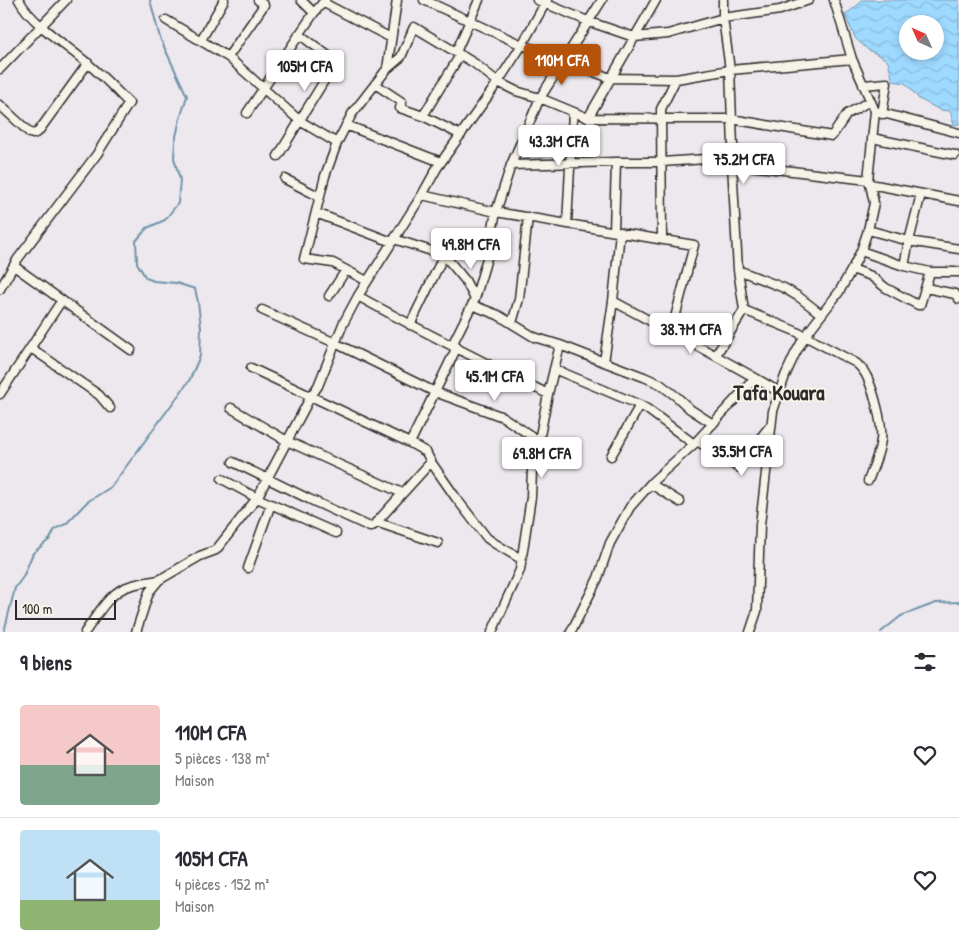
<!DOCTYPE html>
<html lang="fr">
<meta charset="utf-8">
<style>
body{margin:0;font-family:"Patrick Hand",sans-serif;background:#f7f7f7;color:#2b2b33;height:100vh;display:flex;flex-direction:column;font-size:19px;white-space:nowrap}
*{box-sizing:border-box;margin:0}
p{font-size:16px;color:#7c7c81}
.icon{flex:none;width:28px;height:28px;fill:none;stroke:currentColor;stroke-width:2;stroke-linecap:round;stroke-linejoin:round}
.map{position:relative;height:632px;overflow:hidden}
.sheet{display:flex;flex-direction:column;background:#fff;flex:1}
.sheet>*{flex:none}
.needle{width:32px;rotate:315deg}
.tools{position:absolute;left:899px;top:15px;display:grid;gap:10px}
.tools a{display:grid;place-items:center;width:45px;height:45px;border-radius:50%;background:#fff;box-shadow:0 2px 8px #0003;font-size:25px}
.scale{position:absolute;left:15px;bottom:12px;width:101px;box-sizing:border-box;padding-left:5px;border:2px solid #2b2b2b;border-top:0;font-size:14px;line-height:18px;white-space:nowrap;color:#2b2b2b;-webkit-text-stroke:4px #f7f3e8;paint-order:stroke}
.price{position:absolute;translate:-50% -42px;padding:0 11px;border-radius:5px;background:#fff;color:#222;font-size:16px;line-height:32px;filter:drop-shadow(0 1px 2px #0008)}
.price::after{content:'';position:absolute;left:50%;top:30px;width:15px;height:11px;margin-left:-8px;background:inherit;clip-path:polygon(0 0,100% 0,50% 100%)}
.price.active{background:#b45309;color:#fff}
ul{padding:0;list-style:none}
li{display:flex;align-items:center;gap:15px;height:125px;padding:0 20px}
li+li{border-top:1px solid #e1e1e2}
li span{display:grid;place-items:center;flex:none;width:140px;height:100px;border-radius:5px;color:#555}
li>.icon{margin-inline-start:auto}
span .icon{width:60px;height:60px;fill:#fffc;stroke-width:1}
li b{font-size:21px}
h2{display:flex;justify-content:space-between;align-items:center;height:60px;padding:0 20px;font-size:21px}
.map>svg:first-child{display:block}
</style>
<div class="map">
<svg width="959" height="632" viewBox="0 0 959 632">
<defs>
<pattern id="water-waves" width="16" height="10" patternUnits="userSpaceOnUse" patternTransform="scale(1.25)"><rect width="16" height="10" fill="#9ed9ff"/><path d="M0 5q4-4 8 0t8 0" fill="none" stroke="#88badb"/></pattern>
</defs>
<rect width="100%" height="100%" fill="#ede8ed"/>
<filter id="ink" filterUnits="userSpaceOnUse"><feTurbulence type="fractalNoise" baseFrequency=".02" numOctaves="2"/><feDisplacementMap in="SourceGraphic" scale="10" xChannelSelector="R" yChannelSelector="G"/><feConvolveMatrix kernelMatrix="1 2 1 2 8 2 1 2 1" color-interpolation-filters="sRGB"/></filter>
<g filter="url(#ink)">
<path fill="url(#water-waves)" stroke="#7093aa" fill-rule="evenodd" d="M861 0H959V124L954 125 950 111 940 110 919 99 905 83 893 81 888 62 884 58 867 49 855 38 845 15 860 3ZM908 24H935V51H908Z"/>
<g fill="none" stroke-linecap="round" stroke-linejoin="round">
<path stroke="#7093aa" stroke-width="2" d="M4 632 15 588 23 577 33 553 50 539 55 529 66 524 87 502 111 487 189 381 200 356 201 328 198 302 195 289 176 283 154 281 146 278 137 263 136 241 147 228 165 220 178 203 180 180 174 158 175 141 180 119 187 96 160 38 150 0
M881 632 901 616 936 603 959 602"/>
<g stroke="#2b2b2b" stroke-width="11">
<path id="street" d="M301 0 314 13
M424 0 522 45 610 78 676 79 730 70 852 59
M537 0 590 22 634 37 668 34 723 18 780 10 809 0
M602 0 540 98 588 118 656 0
M324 3 391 38
M166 20 228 57 300 121 337 143 352 114 387 69 397 0
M201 40 224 0
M456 52 479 0
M228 57 264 5 258 0
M0 69 66 0
M387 69 401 57 414 27 474 63 498 82 516 91 540 98 511 165 496 212 487 258 475 299 452 345
M375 84 402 102 400 108 423 116 461 135
M863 85 887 83 882 114
M0 105 30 133 33 134 38 132 88 63
M875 111 959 133
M247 113 303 29 314 13 325 0
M423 116 460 55
M588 118 731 119 832 136 847 114 870 101
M346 125 441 162
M872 138 955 155
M337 143 325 176 304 259 333 263 367 281
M278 156 335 63 331 58 299 34
M511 165 616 162H662L706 159 732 164 868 180
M285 179 320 197
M870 184 959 201
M422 195 496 212 694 245 671 333
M316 213 392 242
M567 224 573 112
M868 230 909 241 959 249
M614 231 616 162
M394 239 444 255 465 280 475 299
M662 239 661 109 676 79
M861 251 904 266 930 272H959
M14 266 131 350
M904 266 909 241 921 194
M852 269 871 276 886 288 918 305H920L921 302 930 272
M738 270 784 288 799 297 821 314
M926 288 955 294 959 299
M0 289 17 260 97 154 129 103C115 89 102 75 87 63 66 45 32 24 19 0
M329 296 346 270
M358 296C420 331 484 362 548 394
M613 301C668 331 725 359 779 392
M472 305 498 315 534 337 560 345 548 394 539 441 532 470 531 497 520 570 492 632
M262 310 335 343 435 392 503 417 539 441
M744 310 795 331 856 363C861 367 865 372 868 379 874 393 883 424 881 440 879 454 873 468 868 481
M512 323 519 299 528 217
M410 325 444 255
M560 345 604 362 613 301 620 232
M31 348 99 395 110 408
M716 355 744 310 738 270 732 164 733 146 730 70 723 18V0
M604 362 644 377 660 384 677 397 690 409 713 424
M251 368 410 443 426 452 431 462 456 498 487 538 494 543 521 559
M554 369 640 405 647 409 694 444
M0 394 62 300
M231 408 287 441 402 493
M697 441 737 467 770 426
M410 443 457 347
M611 456 640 405
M233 462 309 499 370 527 374 525 431 462
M222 479 257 498 336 533
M651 484 680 502
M376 522 438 543
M248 568 271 504
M85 632C96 617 107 596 124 588 135 583 147 582 159 580
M136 632 149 592 159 580 200 556 216 550 257 498 311 396 318 386 343 324 358 296 422 195 437 168 498 82 522 45 547 0
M571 632 598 578 610 543 630 507 653 481 694 444 755 378
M750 632 757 611 760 525 773 411 785 376 795 354 805 336 839 292 852 269 861 251 868 230 874 203 870 184 868 180 875 111 852 59 834 0"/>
</g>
<use href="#street" stroke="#f7f3e8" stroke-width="8"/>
</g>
</g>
<g text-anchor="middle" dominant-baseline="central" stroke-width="4" stroke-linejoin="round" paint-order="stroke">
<g font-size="21" font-weight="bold" fill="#2b2b2b" stroke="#f7f3e8">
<text x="779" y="392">Tafa Kouara</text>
</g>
</g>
</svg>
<div class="tools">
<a><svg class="needle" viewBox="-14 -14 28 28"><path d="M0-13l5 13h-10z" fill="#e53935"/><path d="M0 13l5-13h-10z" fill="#7c7c81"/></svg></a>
</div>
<div class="scale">100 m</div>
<b class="price active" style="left:562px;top:86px">110M CFA</b>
<b class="price" style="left:305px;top:92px">105M CFA</b>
<b class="price" style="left:559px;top:167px">43.3M CFA</b>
<b class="price" style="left:744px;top:185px">75.2M CFA</b>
<b class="price" style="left:471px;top:270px">49.8M CFA</b>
<b class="price" style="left:691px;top:355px">38.7M CFA</b>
<b class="price" style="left:495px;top:402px">45.1M CFA</b>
<b class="price" style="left:742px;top:477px">35.5M CFA</b>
<b class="price" style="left:542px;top:479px">69.8M CFA</b>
</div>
<section class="sheet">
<h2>9 biens<svg class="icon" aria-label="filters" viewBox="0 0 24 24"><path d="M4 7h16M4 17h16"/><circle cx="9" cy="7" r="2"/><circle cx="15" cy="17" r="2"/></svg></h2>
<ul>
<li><span style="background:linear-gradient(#f6c9c9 60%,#7fa58c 0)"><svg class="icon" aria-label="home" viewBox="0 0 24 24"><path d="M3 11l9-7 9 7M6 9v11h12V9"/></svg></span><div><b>110M CFA</b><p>5 pièces · 138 m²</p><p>Maison</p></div><svg class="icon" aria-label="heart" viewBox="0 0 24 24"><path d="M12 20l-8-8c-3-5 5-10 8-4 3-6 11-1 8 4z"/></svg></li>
<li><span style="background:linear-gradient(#bfe0f5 70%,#8fb573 0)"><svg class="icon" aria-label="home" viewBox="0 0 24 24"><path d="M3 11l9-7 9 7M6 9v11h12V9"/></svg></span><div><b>105M CFA</b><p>4 pièces · 152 m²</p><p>Maison</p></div><svg class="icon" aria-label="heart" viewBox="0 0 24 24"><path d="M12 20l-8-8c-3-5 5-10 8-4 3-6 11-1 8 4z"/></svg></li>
</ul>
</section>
